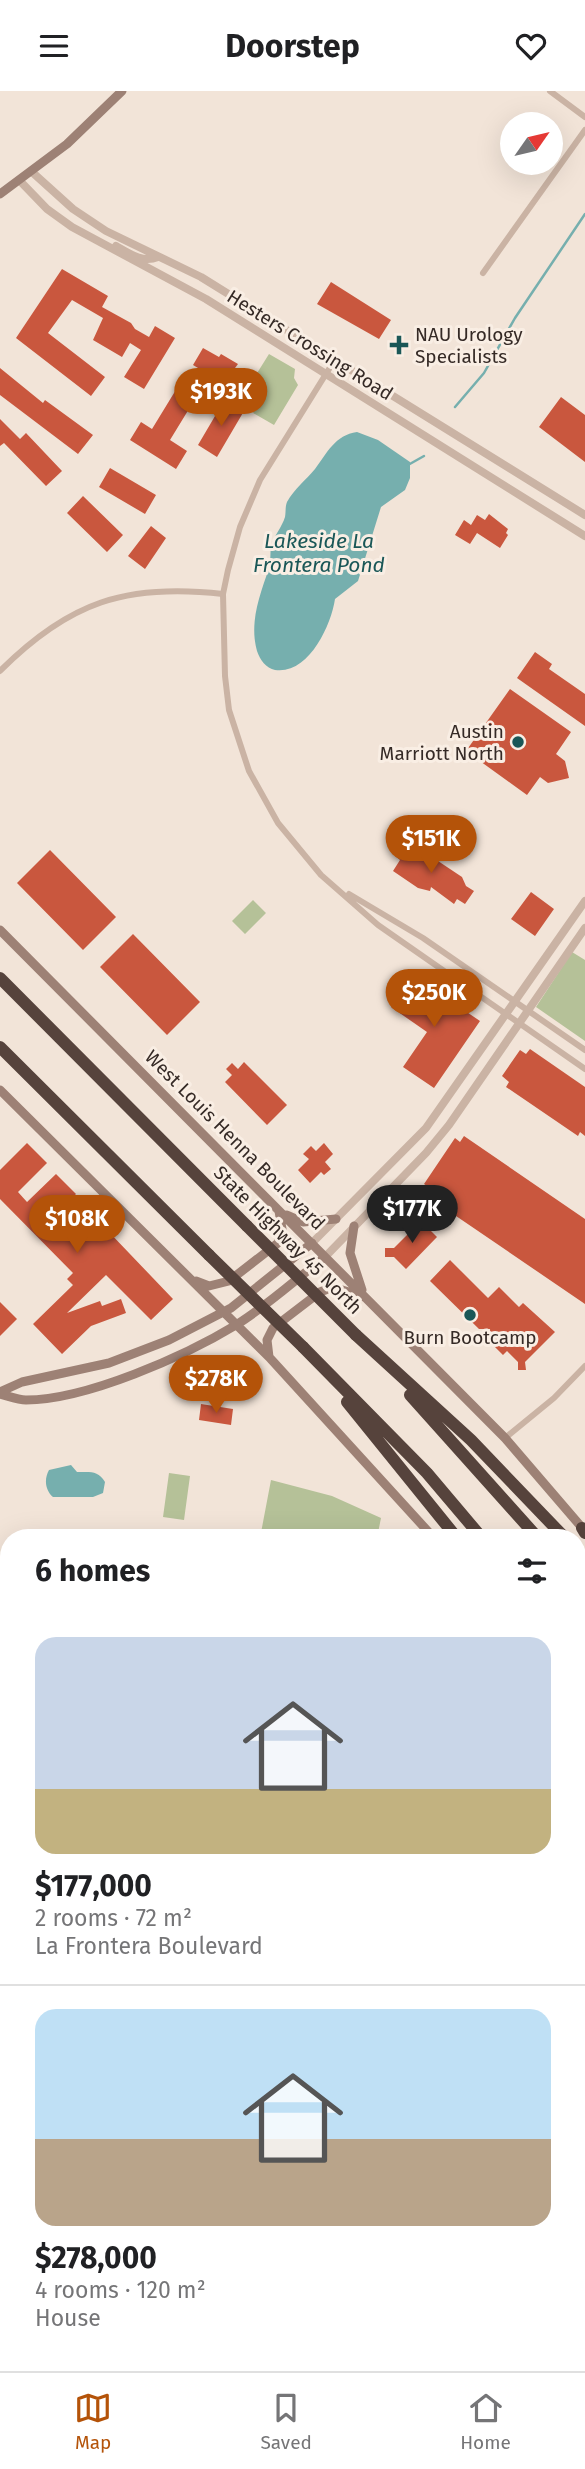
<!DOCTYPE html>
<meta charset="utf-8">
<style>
body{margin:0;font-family:"Fira Sans",sans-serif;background:#f2f2f2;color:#202124;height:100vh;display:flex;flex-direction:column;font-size:26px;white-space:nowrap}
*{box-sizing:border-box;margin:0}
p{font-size:23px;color:#757577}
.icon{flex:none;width:38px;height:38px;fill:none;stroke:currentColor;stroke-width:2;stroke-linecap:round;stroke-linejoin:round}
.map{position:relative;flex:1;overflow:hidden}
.panel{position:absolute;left:0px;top:1438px;width:586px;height:842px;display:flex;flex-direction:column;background:#fff;border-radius:28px 28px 0 0;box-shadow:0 7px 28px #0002}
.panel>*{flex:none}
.needle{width:46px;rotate:56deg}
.controls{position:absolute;left:500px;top:21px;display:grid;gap:14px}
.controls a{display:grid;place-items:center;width:63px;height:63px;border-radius:50%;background:#fff;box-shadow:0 7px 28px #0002;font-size:35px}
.price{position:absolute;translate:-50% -60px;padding:0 16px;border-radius:24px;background:#b45309;color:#fff;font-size:23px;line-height:46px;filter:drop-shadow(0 2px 4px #0008)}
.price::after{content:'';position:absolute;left:50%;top:42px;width:21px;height:16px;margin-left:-10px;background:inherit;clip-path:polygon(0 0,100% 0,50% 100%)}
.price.current{background:#222;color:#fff}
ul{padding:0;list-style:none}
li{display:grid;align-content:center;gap:14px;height:371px;padding:0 35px}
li+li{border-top:2px solid #e0e0e0}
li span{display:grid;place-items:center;height:217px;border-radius:21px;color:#555}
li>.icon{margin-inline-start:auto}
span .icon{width:126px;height:126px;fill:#fffc;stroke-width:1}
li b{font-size:30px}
h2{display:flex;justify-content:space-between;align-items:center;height:84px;padding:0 35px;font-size:30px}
header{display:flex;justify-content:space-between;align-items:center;height:91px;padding:0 35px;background:#fff;font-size:32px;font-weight:700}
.dock{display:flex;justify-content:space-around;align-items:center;height:98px;border-top:2px solid #e0e0e0;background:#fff;font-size:19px;color:#757577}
.dock a{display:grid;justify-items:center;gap:4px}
.dock .current{color:#b45309}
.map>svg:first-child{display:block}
</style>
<header><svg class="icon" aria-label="menu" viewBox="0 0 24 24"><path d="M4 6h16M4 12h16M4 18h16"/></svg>Doorstep<svg class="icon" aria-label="heart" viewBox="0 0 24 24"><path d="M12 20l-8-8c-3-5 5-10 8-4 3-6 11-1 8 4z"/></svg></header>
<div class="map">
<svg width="585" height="2280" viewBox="0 0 585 2280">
<rect width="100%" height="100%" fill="#f2e4d8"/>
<path fill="#b5c198" d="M269 263 295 278 294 287 298 294 274 334 253 322 258 313 244 303Z
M253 809 266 822 245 843 232 830Z
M572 861 585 869V950L536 916Z
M169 1382 190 1385 184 1429 163 1426Z
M271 1389 332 1405 381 1427 377 1447H260Z"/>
<path fill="#76afae" d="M357 341 378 349 410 371V387L405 399 381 416 358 490 335 508C331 535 308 584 275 579 266 577 260 569 257 560 249 531 260 504 269 477 271 470 270 462 271 455 274 445 282 436 285 426 286 421 285 416 287 411 294 398 306 389 315 378 327 362 335 344 357 341Z
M71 1374 77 1381C90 1381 98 1379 105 1391L103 1402 93 1406H53C45 1399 44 1388 49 1379Z"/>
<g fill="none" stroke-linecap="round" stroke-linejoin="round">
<path stroke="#76afae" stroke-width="2.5" d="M455 316 484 282 515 227 585 123
M408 374 424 365
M578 1923 585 1930"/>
</g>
<path fill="#c9573e" d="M62 178 108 205 102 216 131 232 135 238 149 246 155 235 175 247 144 298 124 286 141 259 130 252 122 266 93 249 103 227 72 209 48 242 105 286 91 305 16 247Z
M331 191 391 229 379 248 317 213Z
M203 257 219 266 221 263 238 273 235 277 250 285 240 302 193 274Z
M0 277 43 312 45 309 93 344 78 363 0 304Z
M185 284 203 295 170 349 187 360 176 378 130 349 141 331 152 338Z
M561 306 585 324V371L539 336Z
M225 308 244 320 217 366 198 354Z
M0 328 20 348 26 342 62 380 46 395 4 352 0 355Z
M110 377 156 404 145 423 99 396Z
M83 405 123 444 107 461 67 422Z
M489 423 508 438 506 442 508 444 500 457 477 442 470 453 455 444 464 429 471 434 477 424 485 429Z
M151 435 166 447 145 478 128 465Z
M535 561 552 573 549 578 585 603V635L517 587Z
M510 598 571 641 556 663 565 670 569 687 548 692 540 686 527 704 466 660Z
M404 752 429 764 462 786 466 795 474 800 465 813 457 808 454 813 431 796 430 800 418 797 393 780 400 769 395 765Z
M50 759 116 826 83 859 17 792Z
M531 801 554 818 535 845 511 828Z
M133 843 200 911 167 944 100 876Z
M412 884 480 930 434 997 403 976 427 941 391 916Z
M530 958 585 996V1045L580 1041 578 1045 506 996 509 991 502 985 520 959 526 963Z
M244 971 287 1014 267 1034 225 991 232 984 226 978 232 972 238 978Z
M464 1045 585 1128V1213L434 1110 439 1103 424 1093 455 1047 460 1051Z
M27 1052 47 1072 18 1101 27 1111 56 1083 76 1103 46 1134 58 1145 86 1117 173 1208 151 1229 106 1184 67 1222 100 1210 102 1215 121 1208 126 1222 91 1235 62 1263 33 1233 73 1194 67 1188 73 1182 0 1108V1079Z
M324 1052 333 1063 325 1071 331 1078 324 1084 321 1081 310 1092 298 1079 309 1068 303 1063 311 1055 316 1060Z
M421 1130 437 1146 406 1178 394 1166H385V1157H394Z
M450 1169 488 1207 499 1196 519 1216 523 1212 555 1241 525 1271 526 1279H518V1271L507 1260 503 1264 491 1252 490 1238H479L430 1190Z
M0 1211 17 1228 0 1245Z
M198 1282 251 1290 249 1300 196 1291Z
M201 1313 233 1318 231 1334 199 1329Z
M585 1681V1731L578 1721V1687Z"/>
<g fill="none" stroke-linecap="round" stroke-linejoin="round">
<path stroke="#cab3a4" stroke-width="6" d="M550 0 585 26
M483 182 585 39
M334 270 260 389 240 436 228 479 223 503 225 585 229 619 249 680 278 732 321 784 378 834 585 978
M0 580C69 511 126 492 223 503
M349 803 423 847 585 959
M505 1347 554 1307 585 1275
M578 1655 585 1649
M395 2272 396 2280
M107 2280 116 2272"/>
<path stroke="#cab3a4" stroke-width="8" d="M32 81 73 118 106 140 201 186 585 424
M20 90 47 118 72 136 206 208 585 445
M116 155C130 163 142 172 158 166
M312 1152 426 1037 585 810
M325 1166 426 1062 449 1034 585 837"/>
<path stroke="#9d8175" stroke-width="9" d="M0 103 67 53 122 0
M0 839 505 1347 584 1439
M0 999 269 1266 434 1447
M287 1124 303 1131 336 1128
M354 1135 350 1162 362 1199
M196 1190 209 1195 229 1190 278 1152 282 1138 279 1120
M269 1266 267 1249 273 1237 320 1201 333 1196 364 1206
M0 1301 22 1291 109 1272 169 1249 231 1217 312 1152
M0 1303C8 1305 18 1309 26 1309 86 1309 185 1265 236 1234 267 1215 296 1188 325 1166
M578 1628 585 1638"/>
<path stroke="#56433c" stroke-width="12" d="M0 887 247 1135
M0 956 209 1164
M356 1244 471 1349 565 1447
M303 1256 427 1382 482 1447
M410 1304 538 1447
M347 1311 457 1447
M582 1437 585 1442
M578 1461 585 1469
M578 1495 585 1504
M578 1560 585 1569"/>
<path stroke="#56433c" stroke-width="12" d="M247 1135 356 1244
M209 1164 303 1256
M578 1595 585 1605"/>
</g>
<g fill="#1a5757" stroke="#f9eee4" stroke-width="2.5">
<path d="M395.5 243.5h7v7h7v7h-7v7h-7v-7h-7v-7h7z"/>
<circle cx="518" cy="651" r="7"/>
<circle cx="470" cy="1224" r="7"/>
</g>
<g text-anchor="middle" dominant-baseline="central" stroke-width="6" stroke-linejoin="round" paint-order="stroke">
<g font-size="19" fill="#352a26" stroke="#f9eee4" text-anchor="start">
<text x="415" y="243">NAU Urology<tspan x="415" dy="22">Specialists</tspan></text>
<text x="504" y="640" text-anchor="end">Austin<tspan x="504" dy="22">Marriott North</tspan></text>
<text x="470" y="1246" text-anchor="middle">Burn Bootcamp</text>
</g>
<g font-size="19" fill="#352a26" stroke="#f9eee4">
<text transform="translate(310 254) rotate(32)">Hesters Crossing Road</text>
<text transform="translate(235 1049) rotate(45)">West Louis Henna Boulevard</text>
<text transform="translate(288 1149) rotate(45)">State Highway 45 North</text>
</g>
<g font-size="21" font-style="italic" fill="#1a5757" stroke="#f9eee4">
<text x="319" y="450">Lakeside La<tspan x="319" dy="24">Frontera Pond</tspan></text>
</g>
</g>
</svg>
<div class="controls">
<a><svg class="needle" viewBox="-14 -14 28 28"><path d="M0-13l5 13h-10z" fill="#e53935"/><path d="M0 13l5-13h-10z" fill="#757577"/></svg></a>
</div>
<b class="price" style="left:221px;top:337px">$193K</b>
<b class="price" style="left:431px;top:784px">$151K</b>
<b class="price" style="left:434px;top:938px">$250K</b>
<b class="price current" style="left:412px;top:1154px">$177K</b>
<b class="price" style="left:77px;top:1164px">$108K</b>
<b class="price" style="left:216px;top:1324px">$278K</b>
<section class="panel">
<h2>6 homes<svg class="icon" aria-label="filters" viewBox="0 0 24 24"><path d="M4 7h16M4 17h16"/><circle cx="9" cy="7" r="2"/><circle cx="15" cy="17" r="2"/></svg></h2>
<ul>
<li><span style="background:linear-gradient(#c9d6e8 70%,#c2b280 0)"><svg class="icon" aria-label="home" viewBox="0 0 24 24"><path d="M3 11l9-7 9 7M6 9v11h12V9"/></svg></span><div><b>$177,000</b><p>2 rooms · 72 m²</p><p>La Frontera Boulevard</p></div></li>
<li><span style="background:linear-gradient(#bfe0f5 60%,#b9a48a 0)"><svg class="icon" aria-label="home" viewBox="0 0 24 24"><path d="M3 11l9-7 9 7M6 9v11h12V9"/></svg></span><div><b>$278,000</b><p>4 rooms · 120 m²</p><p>House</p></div></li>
</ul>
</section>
</div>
<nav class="dock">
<a class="current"><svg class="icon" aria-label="map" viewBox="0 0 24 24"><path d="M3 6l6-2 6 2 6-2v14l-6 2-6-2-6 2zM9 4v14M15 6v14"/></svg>Map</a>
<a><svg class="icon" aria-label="saved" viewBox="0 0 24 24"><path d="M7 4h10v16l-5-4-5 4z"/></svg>Saved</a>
<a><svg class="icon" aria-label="home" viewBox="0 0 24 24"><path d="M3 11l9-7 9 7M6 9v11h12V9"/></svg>Home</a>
</nav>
